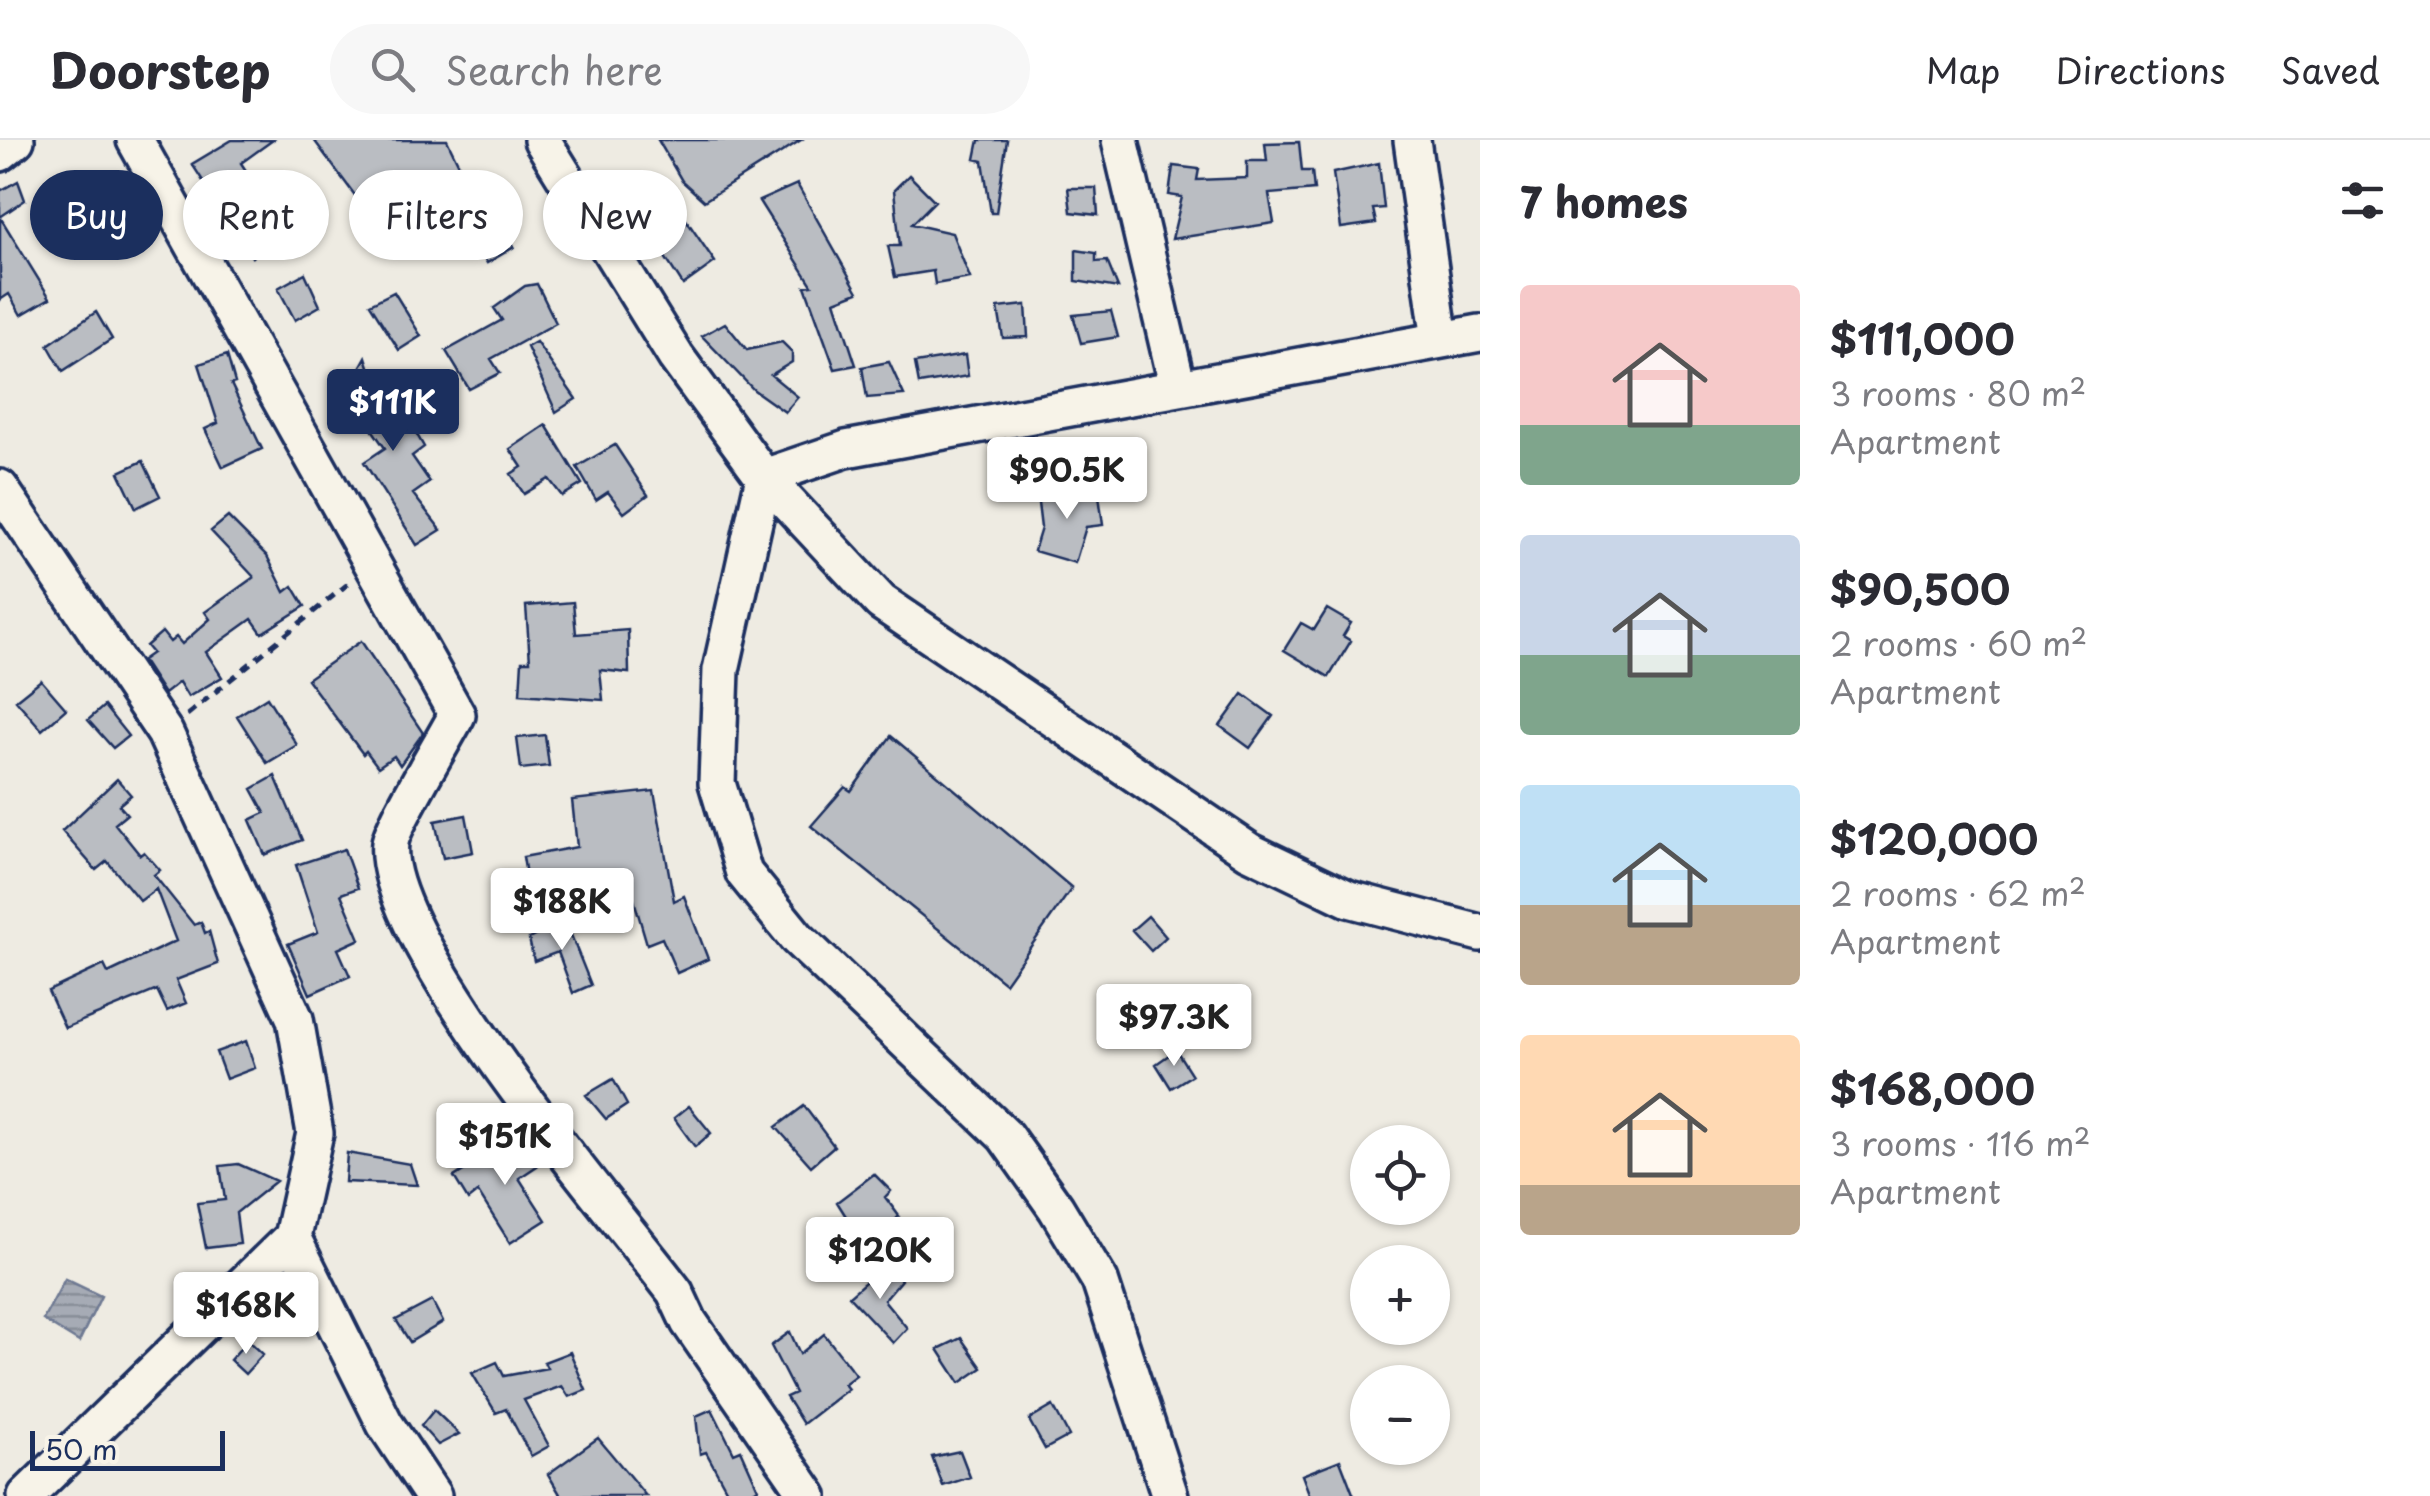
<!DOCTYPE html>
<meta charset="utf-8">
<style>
body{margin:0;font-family:"Playpen Sans",sans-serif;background:#f7f7f7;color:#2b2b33;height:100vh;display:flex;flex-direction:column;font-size:38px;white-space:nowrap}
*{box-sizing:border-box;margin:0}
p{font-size:32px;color:#7c7c81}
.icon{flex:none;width:55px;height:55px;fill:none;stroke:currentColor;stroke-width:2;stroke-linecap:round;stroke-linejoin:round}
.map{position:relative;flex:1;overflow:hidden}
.sheet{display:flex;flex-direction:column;background:#fff;width:950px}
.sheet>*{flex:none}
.top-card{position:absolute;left:30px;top:30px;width:950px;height:90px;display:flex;gap:20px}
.buttons{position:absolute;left:1350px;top:985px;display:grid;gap:20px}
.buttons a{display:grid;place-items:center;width:100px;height:100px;border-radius:50%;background:#fff;box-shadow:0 2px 8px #0004;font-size:50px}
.scale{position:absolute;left:30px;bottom:25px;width:195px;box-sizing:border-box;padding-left:10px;border:5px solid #1b2f5e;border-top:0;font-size:28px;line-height:35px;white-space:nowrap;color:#1b2f5e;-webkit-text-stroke:8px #f7f3e8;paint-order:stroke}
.price{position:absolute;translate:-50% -85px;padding:0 22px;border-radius:10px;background:#fff;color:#222;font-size:32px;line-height:65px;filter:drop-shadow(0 2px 5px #0008)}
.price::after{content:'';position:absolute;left:50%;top:60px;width:30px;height:22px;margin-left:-15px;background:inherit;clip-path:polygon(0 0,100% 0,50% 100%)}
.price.active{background:#1b2f5e;color:#fff}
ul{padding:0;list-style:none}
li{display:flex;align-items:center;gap:30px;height:250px;padding:0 40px}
li span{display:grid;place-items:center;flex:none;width:280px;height:200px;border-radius:10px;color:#555}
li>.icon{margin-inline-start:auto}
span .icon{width:120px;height:120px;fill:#fffc;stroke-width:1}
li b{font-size:42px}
h2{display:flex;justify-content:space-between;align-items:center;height:120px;padding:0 40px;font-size:42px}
.tag{padding:0 35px;border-radius:45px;background:#fff;box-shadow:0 2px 8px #0004;font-size:35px;line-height:90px}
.tag.active{background:#1b2f5e;color:#fff}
header{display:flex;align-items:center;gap:60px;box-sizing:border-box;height:140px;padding:0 50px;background:#fff;border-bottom:2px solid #e1e1e2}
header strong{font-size:48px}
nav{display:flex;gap:55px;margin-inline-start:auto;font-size:35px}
.search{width:700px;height:90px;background:#f7f7f7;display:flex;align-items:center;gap:25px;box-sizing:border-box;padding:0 35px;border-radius:55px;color:#7c7c81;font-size:38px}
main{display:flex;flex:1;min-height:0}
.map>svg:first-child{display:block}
</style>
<header>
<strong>Doorstep</strong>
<div class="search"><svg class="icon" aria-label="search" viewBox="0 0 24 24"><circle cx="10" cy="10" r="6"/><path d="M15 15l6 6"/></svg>Search here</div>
<nav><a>Map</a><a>Directions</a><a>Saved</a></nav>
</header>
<main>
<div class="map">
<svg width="1480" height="1356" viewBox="0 0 1480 1356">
<defs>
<pattern id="water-rules" width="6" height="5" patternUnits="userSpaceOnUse" patternTransform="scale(2.5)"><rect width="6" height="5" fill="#a6abb5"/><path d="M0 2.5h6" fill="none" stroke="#868c96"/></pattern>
</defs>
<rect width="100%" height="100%" fill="#eeebe2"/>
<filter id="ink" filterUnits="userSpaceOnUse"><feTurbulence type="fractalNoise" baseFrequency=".01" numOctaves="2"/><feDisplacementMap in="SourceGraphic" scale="20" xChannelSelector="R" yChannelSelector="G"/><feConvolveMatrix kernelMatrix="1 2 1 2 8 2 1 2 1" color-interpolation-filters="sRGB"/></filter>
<g filter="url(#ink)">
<path fill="url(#water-rules)" stroke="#6e7992" stroke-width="2.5" d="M65 1139 101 1156 79 1202 43 1180Z"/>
<path fill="#babdc2" stroke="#1b2f5e" stroke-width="2.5" d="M232 0H273L241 23 254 43 246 50 277 95 252 117 192 24Z
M314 0H447L463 33 514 107 487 123 467 90 458 96 432 48 374 81Z
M658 0H801L704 61 682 41Z
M979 0H1007L996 73H991L983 21 975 19Z
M1299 2 1302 31H1312L1314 50 1269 54 1274 83 1172 99 1182 57 1169 55 1173 26 1199 29 1197 40 1247 38V21H1267L1265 3Z
M1379 23 1384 68 1373 69 1376 83 1341 88 1333 33Z
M909 35 935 61 912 84 952 93 970 138 935 144 933 131 895 137 888 106H900L894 50Z
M18 41 25 60 0 77 50 158 21 175 9 154 0 160V51Z
M797 44 858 152 835 161 856 225 835 229 805 146 812 145 759 61Z
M663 46 715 122 683 145 634 69Z
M1068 48H1096L1098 75 1071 72Z
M1076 110 1096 113V122L1107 121 1118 148 1076 141Z
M305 133 320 166 295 180 278 148Z
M537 144 556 183 491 219 500 233 469 249 446 211 502 180 494 168 525 146Z
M394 152 421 196 399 210 370 164Z
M1026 165 1028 197 1003 198 998 168Z
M1111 171 1118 197 1081 203 1073 175Z
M96 172 112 199 63 231 48 205Z
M725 183 747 210 782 202 792 212V222L771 235 798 257 785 272 754 250 702 196Z
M536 202 576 259 556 272 527 207Z
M227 215 235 243 231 244 262 309 223 327 205 289 218 283 199 224Z
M965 215 968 236 919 244 915 223Z
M366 217 383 271 397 260 424 307 412 316 430 342 413 354 441 390 417 405 364 322 385 308 360 272 333 257 352 242Z
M889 222 904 255 867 258 862 227Z
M546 285 582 344 562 356 549 339 524 354 511 334 522 327 510 309Z
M615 305 648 355 624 373 608 352 596 360 577 327Z
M143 321 160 356 136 368 119 332Z
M1098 348 1103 385 1086 387 1075 423 1034 411 1041 388 1037 355Z
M228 377 267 416 285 452 293 446 305 466 262 493 252 479 206 512 222 537 188 557 179 542 164 554 142 520 152 513 146 506 162 492 170 502 176 497 182 504 210 479 205 472 254 437 211 391Z
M573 462 576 494 628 490 629 533 600 530 603 560 520 554 522 521H530L526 466Z
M1327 469 1351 483 1343 496 1351 501 1329 537 1284 510 1301 483 1314 490Z
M361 501 423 593 400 625 394 616 378 627 366 611 363 614 307 539Z
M41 540 66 569 42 590 16 560Z
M1243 554 1273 576 1250 608 1220 586Z
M267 557 297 605 267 623 237 576Z
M104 566 128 596 113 608 88 580Z
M545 595 549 626 521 629 517 598Z
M891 596 1072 748 1005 843 811 686 845 647 851 651Z
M275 636 302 700 265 715 250 680 265 673 252 649Z
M117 639 131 655 119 665 127 674 115 684 140 715 144 712 160 730 154 735 194 785 201 782 205 793 209 791 218 824 176 840 186 863 167 871 157 850 65 888 48 851 104 825 108 833 176 801 156 749 140 761 107 721 96 730 62 691Z
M654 651 674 761 684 756 708 819 677 833 662 798 647 804 634 760 569 766 565 740 528 747 523 717 577 707 572 660Z
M466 675 473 712 443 718 435 681Z
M344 709 358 748 341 754 360 799 338 809 350 836 310 854 288 804 318 792 296 725Z
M1148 776 1166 797 1151 811 1132 790Z
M565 780 591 845 573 853 558 812 534 821 529 799Z
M246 901 255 928 226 939 216 912Z
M1176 910 1192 935 1171 948 1156 924Z
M613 939 627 965 606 979 586 955Z
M689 966 711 993 695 1007 674 978Z
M804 966 834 1006 811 1026 776 987Z
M521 994 537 1026 519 1038 546 1080 510 1103 478 1052 468 1060 454 1037Z
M347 1013 410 1024 417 1045 345 1042Z
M238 1024 276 1041 236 1073 240 1104 206 1108 197 1063 225 1060 220 1026Z
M874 1034 891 1051 885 1057 899 1076 889 1087 895 1096 874 1108 868 1087 857 1094 837 1062Z
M888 1122 901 1140 884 1160 907 1188 893 1203 849 1156Z
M432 1161 443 1182 410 1202 396 1180Z
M790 1192 800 1214 824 1194 856 1235 844 1244 848 1249 803 1284 786 1257 795 1253 771 1206Z
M961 1198 982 1228 960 1243 938 1209Z
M248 1200 263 1214 245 1234 230 1220Z
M570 1212 586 1250 569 1257 562 1246 524 1260 549 1306 531 1316 506 1269 496 1273 472 1233 497 1222 504 1236 547 1228 544 1222Z
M1053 1266 1069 1296 1045 1309 1029 1280Z
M712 1269 734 1313 741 1310 758 1348 746 1356H730L706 1312 700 1314 696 1276Z
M434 1270 459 1294 438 1305 421 1286Z
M598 1298 646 1356H561L548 1334Z
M960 1311 970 1337 943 1346 932 1317Z
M1340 1320 1354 1356H1310L1302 1335Z"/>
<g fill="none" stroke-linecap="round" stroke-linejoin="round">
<g stroke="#1b2f5e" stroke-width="42">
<path id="minor" d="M135 0 457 575C445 598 392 685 390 703 379 798 611 1068 675 1152L689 1182 809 1356
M542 0 676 217 764 337 846 309 1480 193
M1120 0 1178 248
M1412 0 1440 200
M0 13 16 0
M764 337 721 530 717 643 744 733 797 798 1005 996 1056 1068 1100 1141 1170 1356
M764 337 881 462 1249 711 1349 759 1480 793
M0 348 165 593 295 879 315 993 292 1097 385 1284 433 1356
M26 1356 292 1097"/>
</g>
<path stroke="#1b2f5e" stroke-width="5" stroke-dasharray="10 8" stroke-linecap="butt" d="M187 575 349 443"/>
<use href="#minor" stroke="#f7f3e8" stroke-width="35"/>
</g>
</g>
</svg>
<div class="buttons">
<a><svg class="icon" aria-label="locate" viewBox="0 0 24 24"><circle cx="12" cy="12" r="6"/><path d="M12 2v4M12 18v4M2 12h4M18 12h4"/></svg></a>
<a>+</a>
<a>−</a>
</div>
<div class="scale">50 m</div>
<b class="price active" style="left:393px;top:314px">$111K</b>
<b class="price" style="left:1067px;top:382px">$90.5K</b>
<b class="price" style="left:562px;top:813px">$188K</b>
<b class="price" style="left:1174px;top:929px">$97.3K</b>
<b class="price" style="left:505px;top:1048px">$151K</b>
<b class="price" style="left:880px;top:1162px">$120K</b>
<b class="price" style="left:246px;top:1217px">$168K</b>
<div class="top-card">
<a class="tag active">Buy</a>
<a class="tag">Rent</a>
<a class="tag">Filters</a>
<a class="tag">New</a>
</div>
</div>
<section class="sheet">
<h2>7 homes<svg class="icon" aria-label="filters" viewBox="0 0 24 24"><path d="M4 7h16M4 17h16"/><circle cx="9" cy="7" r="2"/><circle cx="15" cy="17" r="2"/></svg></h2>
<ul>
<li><span style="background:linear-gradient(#f6c9c9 70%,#7fa58c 0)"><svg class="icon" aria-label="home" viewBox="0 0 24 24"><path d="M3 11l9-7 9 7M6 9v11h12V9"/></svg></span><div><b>$111,000</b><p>3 rooms · 80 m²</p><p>Apartment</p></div></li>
<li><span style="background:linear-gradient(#c9d6e8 60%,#7fa58c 0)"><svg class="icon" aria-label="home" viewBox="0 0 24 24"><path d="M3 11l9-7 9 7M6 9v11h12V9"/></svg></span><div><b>$90,500</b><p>2 rooms · 60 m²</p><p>Apartment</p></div></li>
<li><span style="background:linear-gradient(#bfe0f5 60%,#b9a48a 0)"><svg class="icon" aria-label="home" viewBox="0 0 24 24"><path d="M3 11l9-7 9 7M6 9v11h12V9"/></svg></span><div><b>$120,000</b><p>2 rooms · 62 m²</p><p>Apartment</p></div></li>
<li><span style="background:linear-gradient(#ffd9b3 75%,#b9a48a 0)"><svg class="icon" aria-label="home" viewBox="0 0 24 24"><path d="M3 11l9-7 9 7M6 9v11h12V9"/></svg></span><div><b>$168,000</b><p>3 rooms · 116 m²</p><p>Apartment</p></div></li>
</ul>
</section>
</main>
